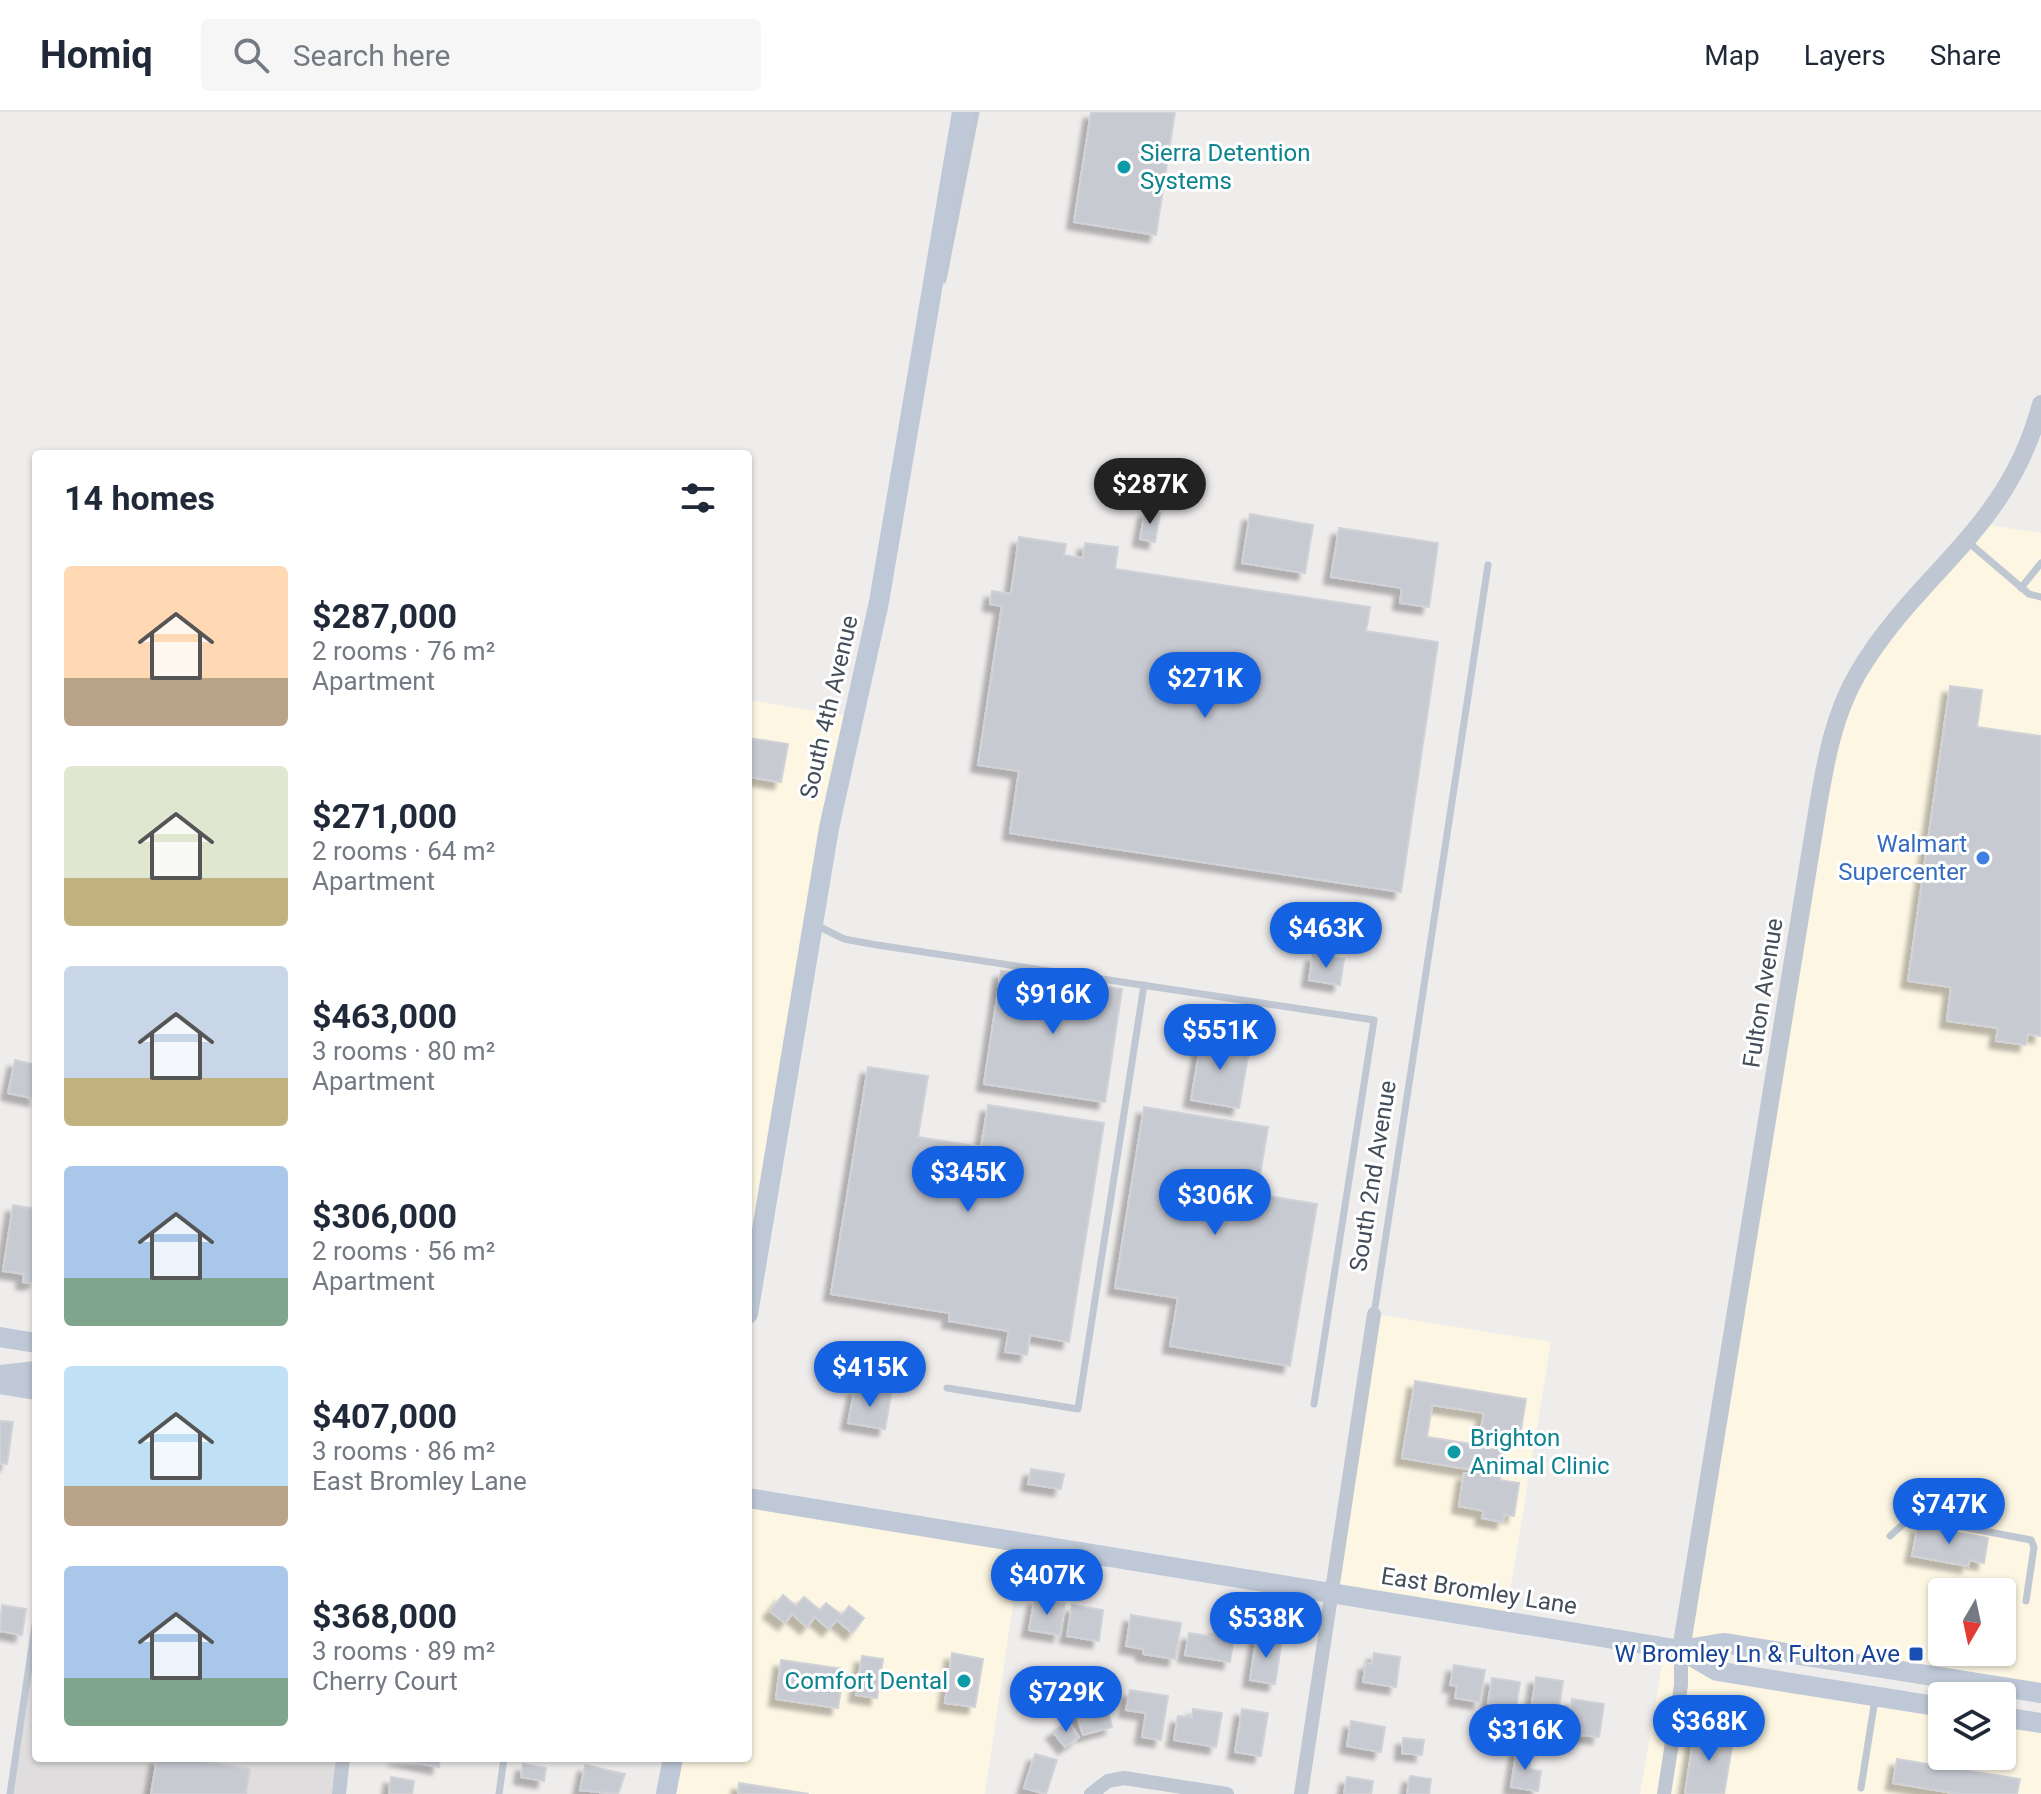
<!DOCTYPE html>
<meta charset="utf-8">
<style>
body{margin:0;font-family:Roboto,sans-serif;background:#f6f6f7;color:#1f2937;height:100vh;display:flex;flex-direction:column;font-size:30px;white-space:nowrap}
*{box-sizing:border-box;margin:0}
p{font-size:26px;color:#747a83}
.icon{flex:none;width:44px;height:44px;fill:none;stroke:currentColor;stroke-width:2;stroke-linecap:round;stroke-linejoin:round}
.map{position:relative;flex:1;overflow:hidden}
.side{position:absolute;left:32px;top:338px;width:720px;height:1312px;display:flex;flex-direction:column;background:#fff;border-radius:8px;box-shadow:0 2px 6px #0004}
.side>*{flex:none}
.needle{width:52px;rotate:189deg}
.tools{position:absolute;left:1928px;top:1466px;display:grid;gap:16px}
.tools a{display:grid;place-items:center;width:88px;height:88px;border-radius:8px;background:#fff;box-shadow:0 2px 6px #0004;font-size:40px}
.price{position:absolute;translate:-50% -68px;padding:0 18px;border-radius:28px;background:#1462e1;color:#fff;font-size:26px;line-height:52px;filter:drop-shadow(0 2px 4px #0008)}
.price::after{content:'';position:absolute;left:50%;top:48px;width:24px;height:18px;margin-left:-12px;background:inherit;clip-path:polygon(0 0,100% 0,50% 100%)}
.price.active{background:#222;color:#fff}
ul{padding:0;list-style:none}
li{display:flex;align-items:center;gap:24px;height:200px;padding:0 32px}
li span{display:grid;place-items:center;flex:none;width:224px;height:160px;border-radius:8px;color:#555}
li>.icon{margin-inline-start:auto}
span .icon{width:96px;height:96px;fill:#fffc;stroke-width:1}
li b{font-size:34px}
h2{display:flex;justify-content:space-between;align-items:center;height:96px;padding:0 32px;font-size:34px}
header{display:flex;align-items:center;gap:48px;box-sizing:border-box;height:112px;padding:0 40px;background:#fff;border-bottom:2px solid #e0e1e3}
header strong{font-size:38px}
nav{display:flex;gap:44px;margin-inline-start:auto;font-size:28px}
.search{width:560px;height:72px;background:#f6f6f7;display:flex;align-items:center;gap:20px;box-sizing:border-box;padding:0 28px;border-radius:8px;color:#747a83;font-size:30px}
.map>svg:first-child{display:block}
</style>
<header>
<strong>Homiq</strong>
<div class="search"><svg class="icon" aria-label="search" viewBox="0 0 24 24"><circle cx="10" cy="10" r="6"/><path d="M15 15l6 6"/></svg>Search here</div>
<nav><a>Map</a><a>Layers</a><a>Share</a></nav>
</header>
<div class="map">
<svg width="2041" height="1682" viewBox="0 0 2041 1682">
<defs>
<filter id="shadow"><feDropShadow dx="-7" dy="7" stdDeviation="2" flood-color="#0004"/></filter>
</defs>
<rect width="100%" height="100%" fill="#efecec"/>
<path fill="#fcf6e3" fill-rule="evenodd" d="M1983 412 2041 421V1581L1723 1531 1683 1538 1717 1559 1942 1595V1644H2002V1605L2041 1611V1682H1640L1665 1536 1680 1538 1738 1176 1847 582ZM1942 1480H2002V1540H1942Z
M748 588 849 604 748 1203Z
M1374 1202 1551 1230 1505 1510 1331 1481Z
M748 1386 1022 1431 985 1682H666L673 1646H748Z"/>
<path fill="#e0ddde" d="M36 1507V1646H343L339 1682H10Z"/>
<path fill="#c8cad2" stroke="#d0d2d8" stroke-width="2" filter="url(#shadow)" d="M1091 0H1175L1156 123 1074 110Z
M1145 399 1160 401 1155 430 1140 427Z
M1250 402 1313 413 1305 461 1242 451Z
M1339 416 1438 431 1429 495 1400 491 1402 476 1331 465Z
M1019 425 1066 432 1064 443 1083 446 1085 431 1118 435 1115 457 1370 495 1366 519 1438 530 1401 780 1010 721 1019 659 978 653 1002 494 990 492 992 479 1011 482Z
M1950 574 1982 578 1977 615 2041 624V924L2028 922 2026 933 1996 929 1998 916 1947 909 1951 875 1908 869Z
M748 626 788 632 781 670 748 665Z
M1313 842 1344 847 1340 873 1309 868Z
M1001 859 1122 877 1105 990 984 972Z
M1202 924 1250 933 1239 996 1191 988Z
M15 948 36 953V987L8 981Z
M868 955 928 964 918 1025 981 1035 988 993 1104 1011 1069 1230 1030 1223 1027 1243 1005 1240 1009 1219 949 1209 950 1201 831 1182Z
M1144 995 1268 1015 1257 1082 1317 1092 1290 1254 1170 1234 1178 1186 1115 1176Z
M13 1093 36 1097V1169L29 1171 23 1170 24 1162 3 1159Z
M1415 1269 1526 1287 1520 1324 1481 1317 1484 1301 1432 1293 1427 1325 1478 1333 1479 1326 1506 1330 1500 1368 1519 1371 1514 1404 1505 1402 1503 1410 1482 1406 1484 1399 1459 1394 1464 1361 1472 1362 1473 1358 1402 1346Z
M855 1276 891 1282 885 1317 848 1311Z
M0 1309 13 1310 7 1352 0 1351Z
M1031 1357 1064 1362 1061 1377 1028 1372Z
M1918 1414 1988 1426 1984 1451 1969 1448 1968 1454 1912 1444Z
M783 1483 796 1494 804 1485 820 1498 826 1491 842 1503 849 1494 864 1506 852 1521 837 1508 829 1517 815 1505 807 1515 792 1502 785 1511 770 1499Z
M1035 1486 1065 1491 1060 1523 1029 1518Z
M2 1493 26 1497 22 1523 0 1519Z
M1072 1493 1103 1498 1099 1529 1067 1524Z
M1131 1503 1181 1511 1175 1547 1143 1542V1537L1126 1534Z
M1215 1516 1235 1519 1230 1550 1185 1543 1189 1521 1214 1525Z
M1257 1523 1282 1527 1275 1572 1250 1568Z
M952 1541 983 1547 975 1595 945 1591Z
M1374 1541 1400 1545 1396 1575 1363 1570 1366 1551 1372 1552Z
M862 1544 883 1547 877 1586 856 1583Z
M781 1548 844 1557 838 1596 776 1587Z
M1454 1553 1485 1558 1480 1590 1455 1586 1457 1574 1450 1573Z
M1536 1565 1563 1569 1556 1616 1529 1612Z
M1492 1566 1520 1570 1516 1596 1488 1591Z
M1130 1578 1168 1584 1161 1628 1142 1625 1146 1601 1126 1598Z
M1104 1585 1112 1615 1083 1623 1074 1593Z
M1572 1587 1604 1592 1599 1625 1581 1623 1582 1617 1567 1614Z
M1193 1597 1222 1601 1216 1635 1174 1628 1178 1604 1192 1606Z
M1242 1597 1268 1601 1261 1644 1235 1640Z
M1068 1609 1079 1625 1065 1635 1053 1620Z
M1351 1609 1385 1615 1381 1640 1347 1634Z
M1695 1617 1734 1623 1724 1682H1685Z
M1403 1626 1424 1628 1422 1643 1402 1641Z
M1517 1636 1532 1638 1529 1657 1541 1659 1538 1679 1511 1675Z
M1035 1642 1057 1648 1046 1682 1024 1676Z
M157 1646H181L250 1657 246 1682H151Z
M394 1646H440L439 1655Z
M1897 1647 2020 1667 2017 1682H1959L1893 1671Z
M523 1652 546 1656 544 1669 521 1665Z
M585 1653 625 1662 618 1682 580 1678Z
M1410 1664 1431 1667 1429 1682H1407Z
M391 1665 414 1669 412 1682H389Z
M1347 1665 1373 1669 1371 1682H1344Z
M739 1671 809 1682H738Z"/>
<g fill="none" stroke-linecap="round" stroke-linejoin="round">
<path stroke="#bfc7d2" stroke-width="7" d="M943 168 976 0
M1968 430 2029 482 2041 485
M2021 476 2041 451
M814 812 844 827 877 833 1374 908 1314 1292
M1374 1202 1488 453
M947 1276 1078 1297 1144 873
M1890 1424 1911 1405 2031 1428 2034 1435 2026 1489
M1861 1676 1875 1587
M10 1682 36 1507
M499 1682 504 1646"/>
<path stroke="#bfc7d2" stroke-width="14" d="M339 1682 343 1646
M1091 1682 1108 1669 1124 1666 1227 1682
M1301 1682 1374 1202
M1664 1682 1681 1573V1538"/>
<path stroke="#bfc7d2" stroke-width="18" d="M1681 1538 1818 694C1826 647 1834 602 1858 561 1919 458 2007 420 2041 292"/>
<path stroke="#bec8d6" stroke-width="20" d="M748 1202 829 716 879 490 962 0
M0 1225 36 1231
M0 1263 36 1259
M0 1272 36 1278
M748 1386 1681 1538 1723 1531 2041 1581
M1681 1538 1717 1559 1942 1595
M2002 1605 2041 1611
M666 1682 673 1646"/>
</g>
<g fill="#0f9aa8" stroke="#fff" stroke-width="3">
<circle cx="1124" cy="55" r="8"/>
<circle cx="1454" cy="1340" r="8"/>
<circle cx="964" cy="1569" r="8"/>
</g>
<circle fill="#3f7fe0" stroke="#fff" stroke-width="3" cx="1983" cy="746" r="8"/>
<rect fill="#1a4fb4" stroke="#fff" stroke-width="3" x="1908" y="1534" width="16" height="16" rx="4"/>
<g text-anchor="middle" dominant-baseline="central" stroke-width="6" stroke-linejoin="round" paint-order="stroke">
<g font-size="24" fill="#0d838f" stroke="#fff" text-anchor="start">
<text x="1140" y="41">Sierra Detention<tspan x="1140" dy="28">Systems</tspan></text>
<text x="1470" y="1326">Brighton<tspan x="1470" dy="28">Animal Clinic</tspan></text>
<text x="948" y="1569" text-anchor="end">Comfort Dental</text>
</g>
<g font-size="24" fill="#444e5a" stroke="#fff">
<text transform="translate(829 595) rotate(-77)">South 4th Avenue</text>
<text transform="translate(1763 881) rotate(-81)">Fulton Avenue</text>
<text transform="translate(1373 1064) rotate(-81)">South 2nd Avenue</text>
<text transform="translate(1479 1479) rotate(9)">East Bromley Lane</text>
</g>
<g font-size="24" fill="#366cbe" stroke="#fff" text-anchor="end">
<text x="1967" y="732">Walmart<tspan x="1967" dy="28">Supercenter</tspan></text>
</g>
<g font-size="24" fill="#164399" stroke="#fff" text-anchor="end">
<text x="1900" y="1542">W Bromley Ln &amp; Fulton Ave</text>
</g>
</g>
</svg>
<div class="tools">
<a><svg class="needle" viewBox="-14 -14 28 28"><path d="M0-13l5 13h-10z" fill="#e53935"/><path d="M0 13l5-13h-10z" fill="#747a83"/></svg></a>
<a><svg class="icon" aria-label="layers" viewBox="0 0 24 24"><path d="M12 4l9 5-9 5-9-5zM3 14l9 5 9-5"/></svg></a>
</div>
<b class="price active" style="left:1150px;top:414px">$287K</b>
<b class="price" style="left:1205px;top:608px">$271K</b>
<b class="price" style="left:1326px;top:858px">$463K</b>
<b class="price" style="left:1053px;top:924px">$916K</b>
<b class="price" style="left:1220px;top:960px">$551K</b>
<b class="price" style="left:968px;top:1102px">$345K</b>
<b class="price" style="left:1215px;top:1125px">$306K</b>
<b class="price" style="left:870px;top:1297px">$415K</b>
<b class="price" style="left:1949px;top:1434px">$747K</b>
<b class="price" style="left:1047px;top:1505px">$407K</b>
<b class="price" style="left:1266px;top:1548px">$538K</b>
<b class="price" style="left:1066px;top:1622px">$729K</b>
<b class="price" style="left:1709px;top:1651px">$368K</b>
<b class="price" style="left:1525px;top:1660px">$316K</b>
<section class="side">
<h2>14 homes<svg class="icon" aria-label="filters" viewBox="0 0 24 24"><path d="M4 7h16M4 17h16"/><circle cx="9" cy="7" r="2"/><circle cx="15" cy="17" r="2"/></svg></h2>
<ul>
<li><span style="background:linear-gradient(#ffd9b3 70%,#b9a48a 0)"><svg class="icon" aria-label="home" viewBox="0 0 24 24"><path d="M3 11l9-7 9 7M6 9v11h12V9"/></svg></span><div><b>$287,000</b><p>2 rooms · 76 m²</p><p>Apartment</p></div></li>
<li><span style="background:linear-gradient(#dfe7d0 70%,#c2b280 0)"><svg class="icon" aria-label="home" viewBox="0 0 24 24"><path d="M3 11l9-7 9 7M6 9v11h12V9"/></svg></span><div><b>$271,000</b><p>2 rooms · 64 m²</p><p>Apartment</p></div></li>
<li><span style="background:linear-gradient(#c9d6e8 70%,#c2b280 0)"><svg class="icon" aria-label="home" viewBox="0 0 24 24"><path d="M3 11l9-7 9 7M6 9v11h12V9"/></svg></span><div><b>$463,000</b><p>3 rooms · 80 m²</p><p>Apartment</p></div></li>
<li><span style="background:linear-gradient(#a9c7e8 70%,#7fa58c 0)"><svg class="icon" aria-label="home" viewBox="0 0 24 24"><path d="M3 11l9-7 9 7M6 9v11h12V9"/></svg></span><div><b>$306,000</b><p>2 rooms · 56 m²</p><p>Apartment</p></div></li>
<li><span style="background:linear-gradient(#bfe0f5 75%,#b9a48a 0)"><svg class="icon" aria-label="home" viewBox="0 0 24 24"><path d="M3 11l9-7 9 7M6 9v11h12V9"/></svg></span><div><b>$407,000</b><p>3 rooms · 86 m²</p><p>East Bromley Lane</p></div></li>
<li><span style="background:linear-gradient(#a9c7e8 70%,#7fa58c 0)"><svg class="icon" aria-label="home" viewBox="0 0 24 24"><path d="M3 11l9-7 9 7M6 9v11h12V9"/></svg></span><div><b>$368,000</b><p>3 rooms · 89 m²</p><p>Cherry Court</p></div></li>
</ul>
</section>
</div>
